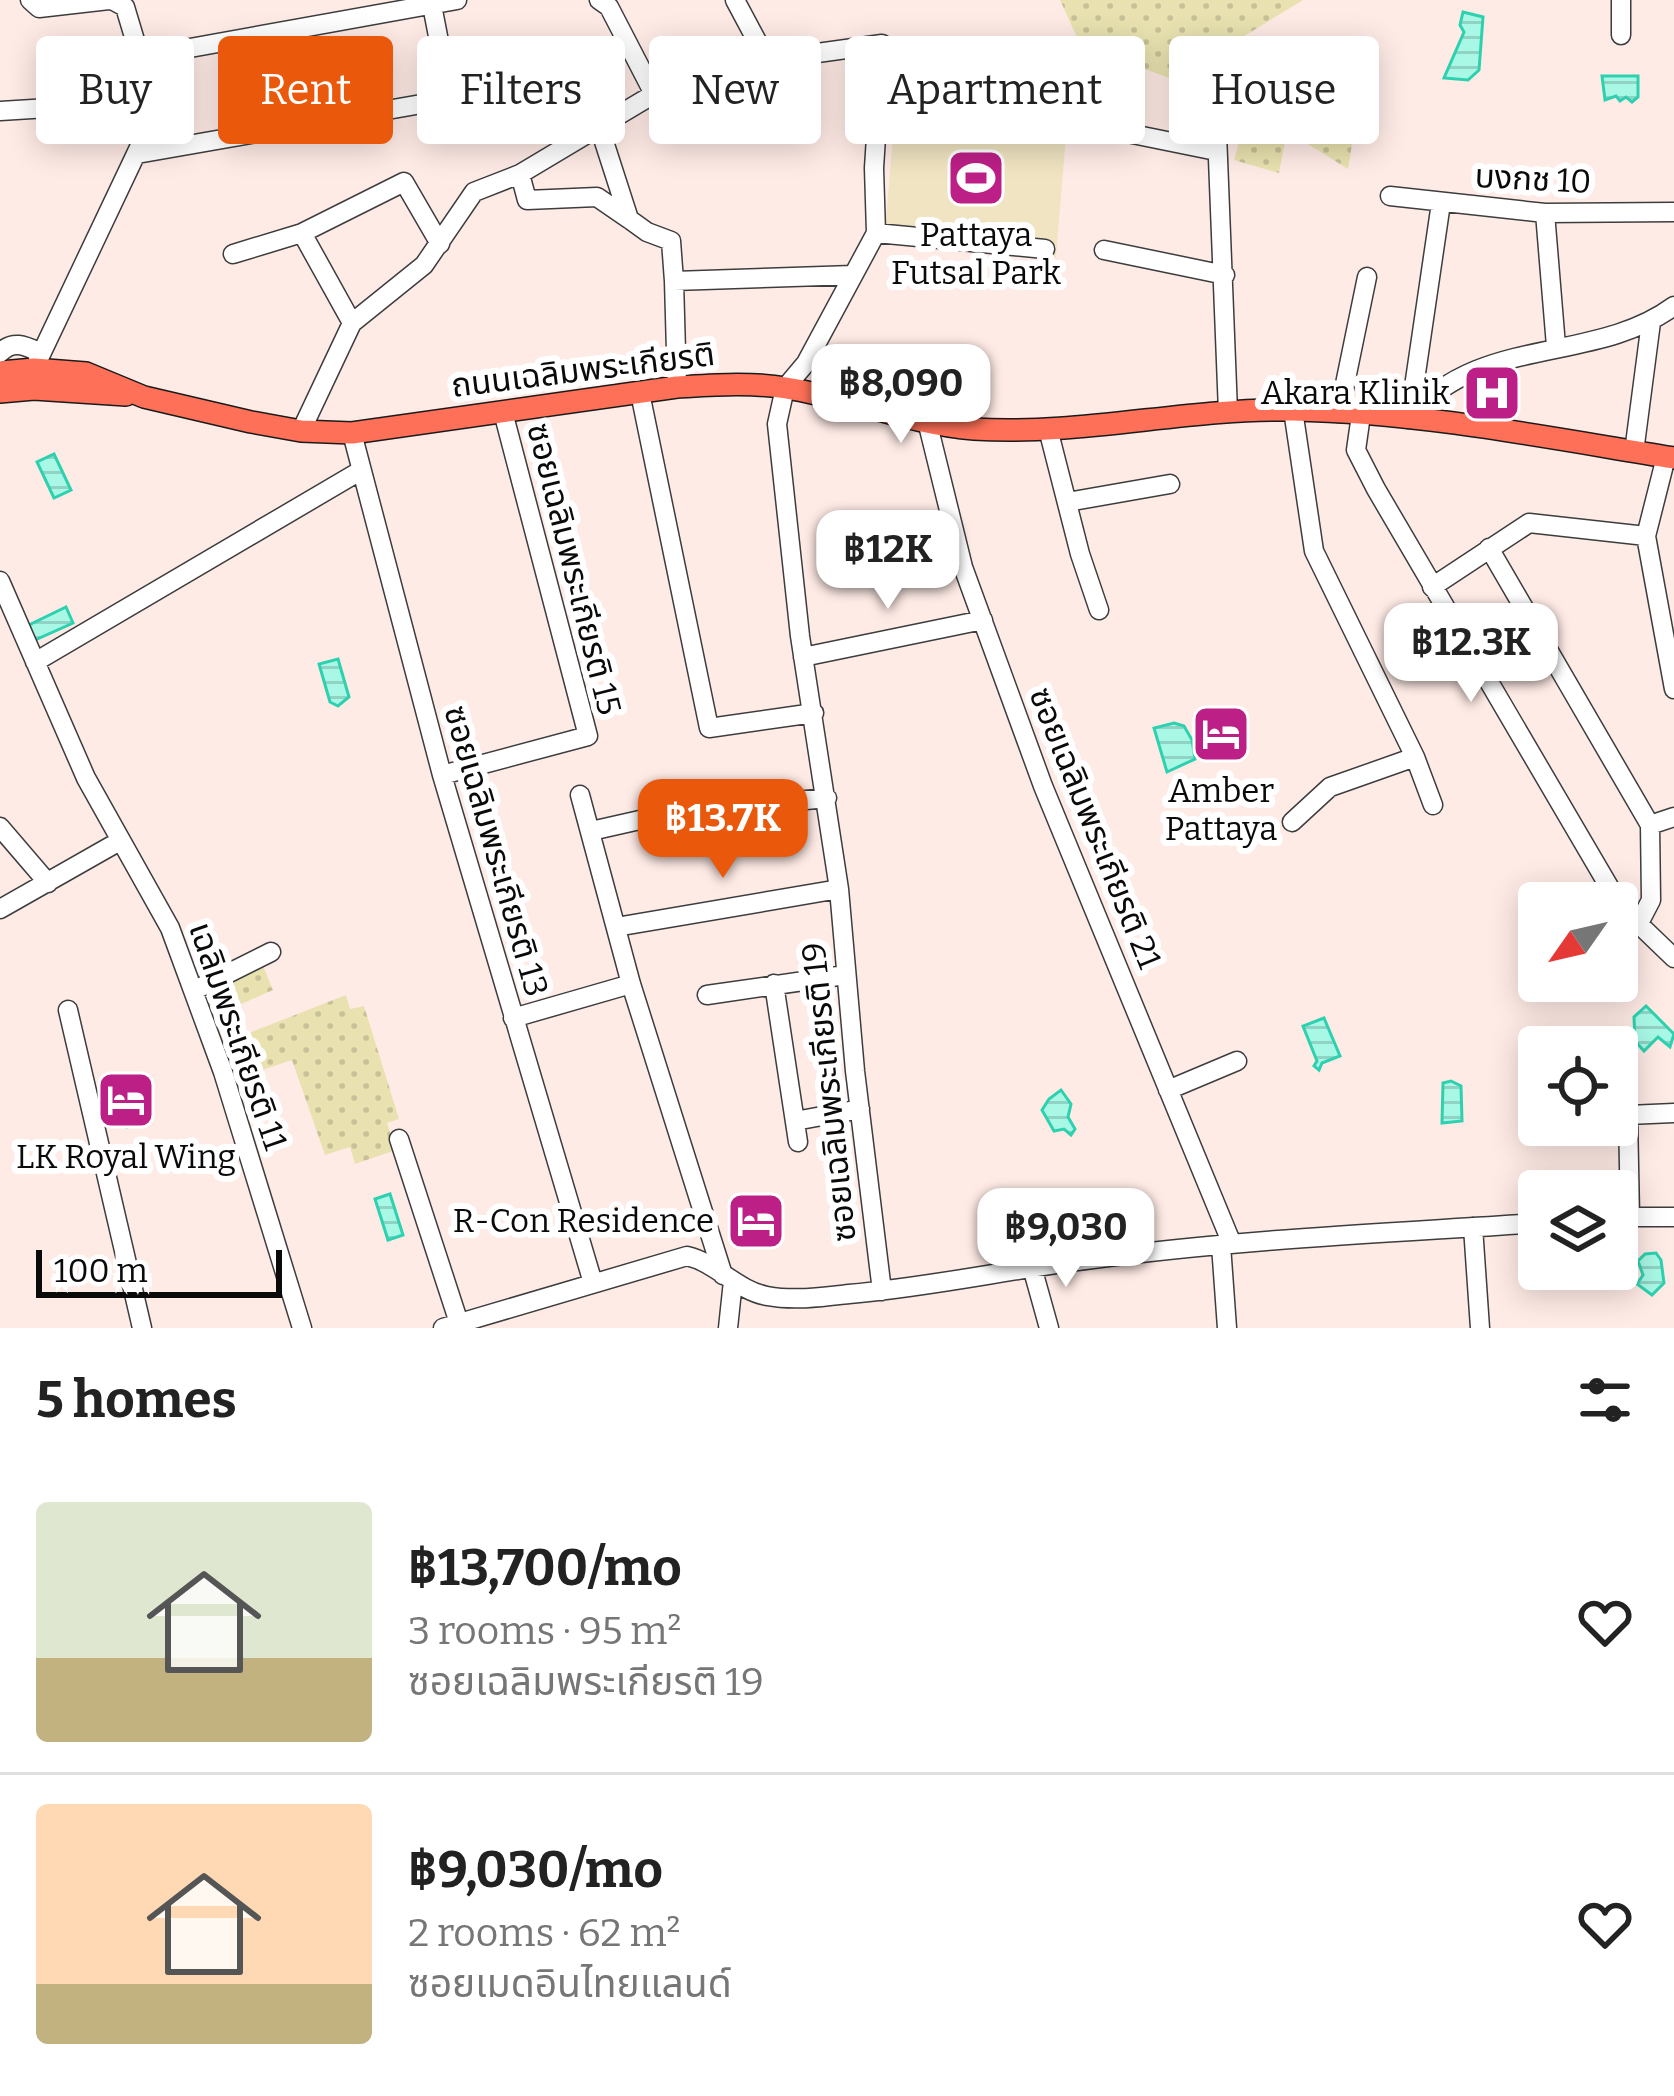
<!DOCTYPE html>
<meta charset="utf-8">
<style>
body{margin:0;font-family:Bitter,"Noto Sans Thai",serif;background:#f2f2f2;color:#222;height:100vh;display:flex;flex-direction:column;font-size:45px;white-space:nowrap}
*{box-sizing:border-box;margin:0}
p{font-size:39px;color:#767676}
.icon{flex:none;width:66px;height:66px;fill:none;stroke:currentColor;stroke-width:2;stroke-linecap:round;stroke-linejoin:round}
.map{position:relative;height:1328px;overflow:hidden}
.side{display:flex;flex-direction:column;background:#fff;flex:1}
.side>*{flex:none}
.hud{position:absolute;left:36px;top:36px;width:1602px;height:108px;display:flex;gap:24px}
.needle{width:78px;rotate:236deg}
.buttons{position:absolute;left:1518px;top:882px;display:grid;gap:24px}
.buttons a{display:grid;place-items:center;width:120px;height:120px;border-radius:12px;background:#fff;box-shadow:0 6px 30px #0003;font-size:60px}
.scale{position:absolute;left:36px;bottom:30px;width:246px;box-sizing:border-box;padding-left:12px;border:6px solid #0a0a0a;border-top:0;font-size:33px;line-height:42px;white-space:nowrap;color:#0a0a0a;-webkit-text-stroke:9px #fff;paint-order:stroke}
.price{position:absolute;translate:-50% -102px;padding:0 27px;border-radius:24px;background:#fff;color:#222;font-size:39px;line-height:78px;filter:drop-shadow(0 3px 6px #0008)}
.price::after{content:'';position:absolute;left:50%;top:72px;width:36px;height:27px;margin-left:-18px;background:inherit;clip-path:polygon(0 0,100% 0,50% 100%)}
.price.current{background:#ea580c;color:#fff}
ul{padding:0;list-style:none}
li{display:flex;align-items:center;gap:36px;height:300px;padding:0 36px}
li+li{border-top:3px solid #e0e0e0}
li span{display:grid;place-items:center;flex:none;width:336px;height:240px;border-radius:12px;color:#555}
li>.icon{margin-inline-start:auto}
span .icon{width:144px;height:144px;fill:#fffc;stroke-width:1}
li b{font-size:51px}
h2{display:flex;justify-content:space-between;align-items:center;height:144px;padding:0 36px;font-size:51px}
.tag{padding:0 42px;border-radius:12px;background:#fff;box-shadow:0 6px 30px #0003;font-size:42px;line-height:108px}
.tag.current{background:#ea580c;color:#fff}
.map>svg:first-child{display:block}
</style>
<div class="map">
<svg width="1674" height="1328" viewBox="0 0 1674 1328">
<defs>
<pattern id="green-dots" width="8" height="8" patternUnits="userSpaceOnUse" patternTransform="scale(3)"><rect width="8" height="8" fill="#e9e2b0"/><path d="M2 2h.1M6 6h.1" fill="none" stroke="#c6c196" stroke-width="1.8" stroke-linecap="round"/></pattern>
<pattern id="water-rules" width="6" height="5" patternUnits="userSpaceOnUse" patternTransform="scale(3)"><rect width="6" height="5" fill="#a9f8e6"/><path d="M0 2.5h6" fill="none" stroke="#90d3c4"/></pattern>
</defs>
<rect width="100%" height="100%" fill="#ffebe6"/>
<path fill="url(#green-dots)" d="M1060 0H1303L1233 43 1208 92 1081 46Z
M1326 38 1379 58 1355 126 1348 169 1287 131 1279 173 1234 160 1244 125 1224 116 1221 98 1232 82 1285 95Z
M261 961 273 990 212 1017 204 992Z
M346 995 350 1009 364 1006 399 1119 387 1123 396 1150 355 1164 350 1147 325 1155 292 1060 232 1080 221 1044Z"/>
<path fill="#f0e4c2" d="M896 99 1068 113 1056 257 884 243Z"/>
<path fill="url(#water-rules)" stroke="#2ed1af" stroke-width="3" d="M1463 12 1483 17 1479 70 1468 80 1444 78 1464 32 1460 25Z
M1602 76H1638V97L1632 102 1626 97 1620 101 1616 96 1605 100Z
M54 454 71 490 54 498 37 462Z
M66 607 73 623 35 640 29 625Z
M338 659 349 697 338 706 330 702 319 664Z
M1174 723 1184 726 1192 740 1195 759 1167 772 1154 728Z
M1646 1006 1674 1034 1670 1047 1658 1037 1644 1051 1635 1041 1634 1017Z
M1324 1018 1340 1056 1322 1063 1319 1070 1314 1066 1317 1061 1303 1026Z
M116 1079 127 1080 144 1120 127 1127 108 1084Z
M1451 1081 1461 1086 1462 1121 1442 1123 1443 1083Z
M1061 1090 1071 1104 1068 1117 1075 1129 1071 1135 1064 1129 1054 1131 1042 1110 1049 1099Z
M390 1194 403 1235 388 1240 375 1199Z
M1656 1253 1661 1260 1664 1283 1652 1295 1637 1284 1643 1275 1638 1261 1645 1254Z"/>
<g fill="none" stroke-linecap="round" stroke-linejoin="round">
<g stroke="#3d3d3d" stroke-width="21">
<path id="minor" d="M30 0 39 8 109 0
M431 0 450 98
M599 0 609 7 654 94
M735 0 767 60
M1621 0V35
M140 57 457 0
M1216 108 1228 412
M0 111 145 102
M1088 125 1216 151
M599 126 629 219 647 232 671 241 674 281
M137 154 507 89
M520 174 527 200 597 197 629 219
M1390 196 1545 213 1674 212
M1545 213 1556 346
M302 233 352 323
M876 233 1045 249
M1104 250 1225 275
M233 254 302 233 404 182 440 244
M0 353C13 339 26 346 41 353
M34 369 144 137 140 57 125 7 112 0
M677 387 674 281 853 275
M640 393 709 728 814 713
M1293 410 1314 551 1415 757 1433 805
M1339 413 1367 277
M1410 414 1441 203
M1361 415 1356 450 1376 489 1621 907 1674 958
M1409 419C1477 334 1594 365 1674 306
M928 425 963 567 1043 786 1232 1244
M1048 429 1080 554 1099 610
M301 431 352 323 424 265 474 192 520 174 654 94 767 60 882 44 874 168 876 233 806 363 785 388 777 424 800 636 839 889 855 1071 882 1291
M352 433 442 775 593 1283
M1634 452 1651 322
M1666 457 1646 536 1674 689
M1067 502 1170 484
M1489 548 1650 825 1651 900 1638 925
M0 581 86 778 170 928 223 1072 302 1328
M1432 587 1529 523 1646 536
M803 657 983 620
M35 662 360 471
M442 775 588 736 503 412
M580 795 631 984 723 1275
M1292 822 1330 787 1415 757
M1650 825 1674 817
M0 827 48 883
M591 831 671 813 827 798
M0 909 118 842
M616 927 839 889
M774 984 798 1142
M195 990 271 952
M707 995 845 975
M68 1010 142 1328
M513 1018 631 984
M1168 1090 1237 1061
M795 1121 860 1109
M399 1139 459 1323
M1617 1217H1674
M1630 1217 1628 1115 1674 1113
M1473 1227 1480 1328
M1221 1245 1227 1328
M1032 1267 1049 1328
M443 1328 687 1256C717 1263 736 1290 767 1296 794 1301 823 1297 849 1294 931 1287 1011 1269 1093 1259 1241 1239 1390 1233 1539 1223
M728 1328 733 1281"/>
</g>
<g stroke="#1b1b1b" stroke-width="24">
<path id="major" d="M0 372 34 369 86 373 144 397 251 422 301 431 352 433 677 387C713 385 750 382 786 388 850 398 909 424 974 429 1080 436 1186 408 1293 410 1420 412 1549 438 1674 458
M0 392 34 389 126 395"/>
</g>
<use href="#minor" stroke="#fff" stroke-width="18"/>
<use href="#major" stroke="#fe7057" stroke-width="21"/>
</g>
<defs>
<g id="stadium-square" transform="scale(3)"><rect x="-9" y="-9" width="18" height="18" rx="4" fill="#bc1f86" stroke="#fff"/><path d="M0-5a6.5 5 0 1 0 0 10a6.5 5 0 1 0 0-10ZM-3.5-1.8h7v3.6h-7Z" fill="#fff"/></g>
<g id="hospital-square" transform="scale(3)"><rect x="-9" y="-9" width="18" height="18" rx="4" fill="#bc1f86" stroke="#fff"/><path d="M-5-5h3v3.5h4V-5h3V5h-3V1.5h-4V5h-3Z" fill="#fff"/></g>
<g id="hotel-square" transform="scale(3)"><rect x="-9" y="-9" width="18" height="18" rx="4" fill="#bc1f86" stroke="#fff"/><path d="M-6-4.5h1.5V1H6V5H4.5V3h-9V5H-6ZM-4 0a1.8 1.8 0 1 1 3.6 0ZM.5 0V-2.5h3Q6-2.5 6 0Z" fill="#fff"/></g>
</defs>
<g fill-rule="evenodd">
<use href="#stadium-square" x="976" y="178"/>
<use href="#hospital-square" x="1492" y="393"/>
<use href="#hotel-square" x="1221" y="734"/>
<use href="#hotel-square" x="126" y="1100"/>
<use href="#hotel-square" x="756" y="1221"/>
</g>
<g text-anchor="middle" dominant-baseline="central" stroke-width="12" stroke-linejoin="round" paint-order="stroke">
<g font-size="33" fill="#0a0a0a" stroke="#fff">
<text transform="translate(1533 179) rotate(3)">บงกช 10</text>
<text transform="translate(583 370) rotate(-7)">ถนนเฉลิมพระเกียรติ</text>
<text transform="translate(574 569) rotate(76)">ซอยเฉลิมพระเกียรติ 15</text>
<text transform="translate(1095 828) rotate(68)">ซอยเฉลิมพระเกียรติ 21</text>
<text transform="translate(496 851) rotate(74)">ซอยเฉลิมพระเกียรติ 13</text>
<text transform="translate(238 1036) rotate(71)">เฉลิมพระเกียรติ 11</text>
<text transform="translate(829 1092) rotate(-96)">ซอยเฉลิมพระเกียรติ 19</text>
</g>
<g font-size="33" fill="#0a0a0a" stroke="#fff">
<text x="976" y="235">Pattaya<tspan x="976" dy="38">Futsal Park</tspan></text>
<text x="1450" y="393" text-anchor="end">Akara Klinik</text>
<text x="1221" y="791">Amber<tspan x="1221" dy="38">Pattaya</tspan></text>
<text x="126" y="1157">LK Royal Wing</text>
<text x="714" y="1221" text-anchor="end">R-Con Residence</text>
</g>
</g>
</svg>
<div class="buttons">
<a><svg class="needle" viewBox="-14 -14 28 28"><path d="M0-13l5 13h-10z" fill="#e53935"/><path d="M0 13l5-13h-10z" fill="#767676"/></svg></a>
<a><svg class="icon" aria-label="locate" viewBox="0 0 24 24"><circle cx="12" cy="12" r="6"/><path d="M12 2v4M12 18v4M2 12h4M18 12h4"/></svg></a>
<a><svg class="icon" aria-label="layers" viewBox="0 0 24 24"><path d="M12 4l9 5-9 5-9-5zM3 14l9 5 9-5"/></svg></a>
</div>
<div class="scale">100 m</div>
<b class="price" style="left:901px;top:446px">฿8,090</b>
<b class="price" style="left:888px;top:612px">฿12K</b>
<b class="price" style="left:1471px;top:705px">฿12.3K</b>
<b class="price current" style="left:723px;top:881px">฿13.7K</b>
<b class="price" style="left:1066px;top:1290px">฿9,030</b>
<div class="hud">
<a class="tag">Buy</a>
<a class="tag current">Rent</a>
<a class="tag">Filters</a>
<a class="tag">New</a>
<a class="tag">Apartment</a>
<a class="tag">House</a>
</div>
</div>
<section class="side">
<h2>5 homes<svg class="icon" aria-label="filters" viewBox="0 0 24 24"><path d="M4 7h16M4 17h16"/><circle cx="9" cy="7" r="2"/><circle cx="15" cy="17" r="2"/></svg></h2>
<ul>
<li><span style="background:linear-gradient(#dfe7d0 65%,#c2b280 0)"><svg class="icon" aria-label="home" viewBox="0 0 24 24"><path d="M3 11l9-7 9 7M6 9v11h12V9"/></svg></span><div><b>฿13,700/mo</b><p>3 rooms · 95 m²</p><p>ซอยเฉลิมพระเกียรติ 19</p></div><svg class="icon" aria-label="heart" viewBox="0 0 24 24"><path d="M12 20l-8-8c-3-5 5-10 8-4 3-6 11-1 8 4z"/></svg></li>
<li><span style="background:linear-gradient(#ffd9b3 75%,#c2b280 0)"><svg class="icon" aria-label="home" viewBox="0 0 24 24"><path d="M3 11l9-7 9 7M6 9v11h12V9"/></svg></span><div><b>฿9,030/mo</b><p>2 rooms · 62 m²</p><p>ซอยเมดอินไทยแลนด์</p></div><svg class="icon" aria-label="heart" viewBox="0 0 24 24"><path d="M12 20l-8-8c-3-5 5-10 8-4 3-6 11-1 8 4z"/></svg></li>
</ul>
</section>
